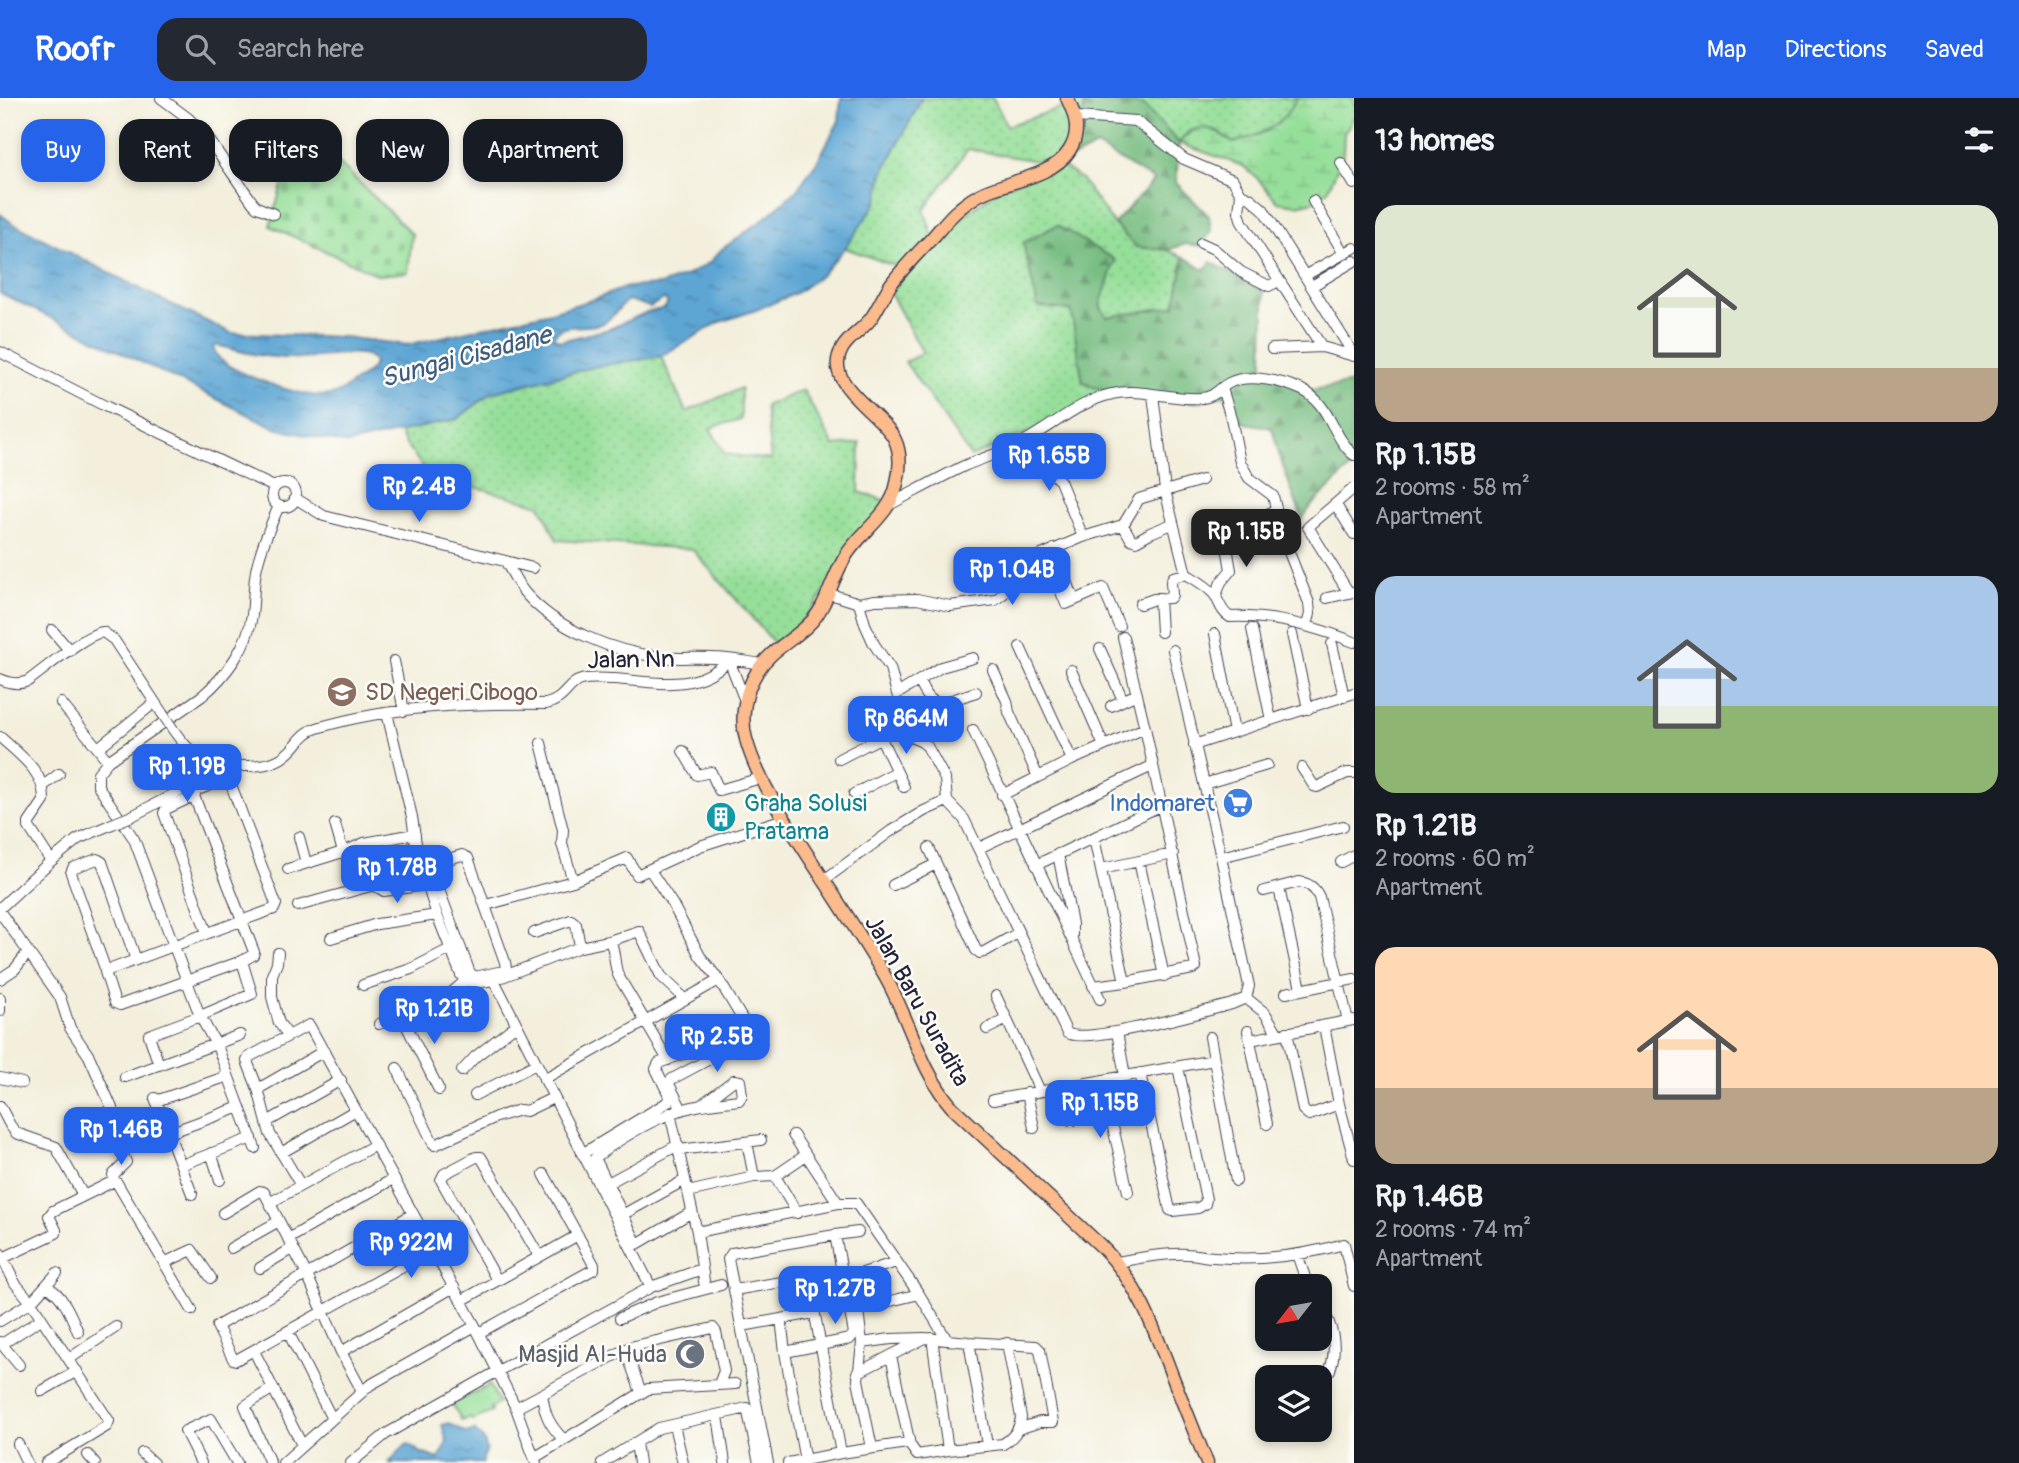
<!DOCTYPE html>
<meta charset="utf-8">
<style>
body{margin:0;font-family:Pangolin,sans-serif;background:#242831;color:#f1f3f6;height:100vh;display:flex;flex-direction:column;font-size:26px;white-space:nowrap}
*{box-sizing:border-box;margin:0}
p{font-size:23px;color:#9ea1a6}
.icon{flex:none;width:38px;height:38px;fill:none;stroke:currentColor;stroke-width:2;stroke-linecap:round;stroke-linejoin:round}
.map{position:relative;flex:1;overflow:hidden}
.sheet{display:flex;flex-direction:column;background:#171b24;width:665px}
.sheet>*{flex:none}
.top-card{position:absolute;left:21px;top:21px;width:665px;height:63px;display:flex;gap:14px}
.needle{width:46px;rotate:239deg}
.tools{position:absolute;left:1255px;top:1176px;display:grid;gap:14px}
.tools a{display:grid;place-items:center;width:77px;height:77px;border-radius:14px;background:#171b24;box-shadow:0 4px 10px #0003;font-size:35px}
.price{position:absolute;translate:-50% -60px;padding:0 16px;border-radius:14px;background:#2563eb;color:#fff;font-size:23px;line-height:46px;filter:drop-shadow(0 2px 4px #0008)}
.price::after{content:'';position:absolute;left:50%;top:42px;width:21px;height:16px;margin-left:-10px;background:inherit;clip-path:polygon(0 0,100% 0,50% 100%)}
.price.on{background:#222;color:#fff}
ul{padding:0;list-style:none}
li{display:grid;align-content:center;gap:14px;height:371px;padding:0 21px}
li span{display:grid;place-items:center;height:217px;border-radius:21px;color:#555}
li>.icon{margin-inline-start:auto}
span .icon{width:126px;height:126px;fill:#fffc;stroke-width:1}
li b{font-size:30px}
h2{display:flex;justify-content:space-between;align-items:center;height:84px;padding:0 21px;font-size:30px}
.tag{padding:0 24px;border-radius:21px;background:#171b24;box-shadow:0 4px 10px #0003;font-size:24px;line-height:63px}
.tag.on{background:#2563eb;color:#fff}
header{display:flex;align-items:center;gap:42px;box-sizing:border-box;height:98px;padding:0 35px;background:#2563eb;color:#fff}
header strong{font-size:33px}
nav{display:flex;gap:38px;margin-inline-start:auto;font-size:24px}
.search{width:490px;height:63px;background:#242831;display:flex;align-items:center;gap:18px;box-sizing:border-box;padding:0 24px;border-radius:21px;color:#9ea1a6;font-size:26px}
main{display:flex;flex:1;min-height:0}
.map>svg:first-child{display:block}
</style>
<header>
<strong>Roofr</strong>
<div class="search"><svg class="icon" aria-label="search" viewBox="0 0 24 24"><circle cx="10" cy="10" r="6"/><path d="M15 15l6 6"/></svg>Search here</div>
<nav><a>Map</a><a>Directions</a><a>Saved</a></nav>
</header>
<main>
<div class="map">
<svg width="1354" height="1365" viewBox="0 0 1354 1365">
<defs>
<pattern id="green-dots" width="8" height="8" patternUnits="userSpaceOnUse" patternTransform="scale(1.75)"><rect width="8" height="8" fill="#96df9a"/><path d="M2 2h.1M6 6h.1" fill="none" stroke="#81bf86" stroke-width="1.8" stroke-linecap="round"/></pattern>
<pattern id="forest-firs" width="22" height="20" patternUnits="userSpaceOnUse" patternTransform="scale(1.75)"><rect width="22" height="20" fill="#78be82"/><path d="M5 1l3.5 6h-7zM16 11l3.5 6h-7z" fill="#629a6c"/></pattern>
<pattern id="wetland-marsh" width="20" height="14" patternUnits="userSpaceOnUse" patternTransform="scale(1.75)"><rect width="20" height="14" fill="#96df9a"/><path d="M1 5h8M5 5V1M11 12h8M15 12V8" fill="none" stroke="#81bf86"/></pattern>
<pattern id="cemetery-stones" width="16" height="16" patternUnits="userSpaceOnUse" patternTransform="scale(1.75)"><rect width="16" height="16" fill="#96df9a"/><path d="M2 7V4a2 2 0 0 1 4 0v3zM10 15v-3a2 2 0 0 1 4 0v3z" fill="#81bf86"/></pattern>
<pattern id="water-ripples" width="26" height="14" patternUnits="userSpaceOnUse" patternTransform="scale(1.75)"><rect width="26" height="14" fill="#5da6d4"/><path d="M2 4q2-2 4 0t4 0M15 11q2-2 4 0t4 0" fill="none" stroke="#4c87ad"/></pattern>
</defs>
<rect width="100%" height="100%" fill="#fdfcf7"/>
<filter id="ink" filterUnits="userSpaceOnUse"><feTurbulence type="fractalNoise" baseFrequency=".0143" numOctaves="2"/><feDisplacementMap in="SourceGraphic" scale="14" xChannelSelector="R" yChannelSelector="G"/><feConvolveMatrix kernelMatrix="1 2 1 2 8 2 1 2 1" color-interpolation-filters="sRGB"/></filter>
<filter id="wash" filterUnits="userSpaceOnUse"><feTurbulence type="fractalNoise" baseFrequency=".00686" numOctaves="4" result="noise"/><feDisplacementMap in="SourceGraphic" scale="28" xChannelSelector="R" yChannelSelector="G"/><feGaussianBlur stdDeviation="1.57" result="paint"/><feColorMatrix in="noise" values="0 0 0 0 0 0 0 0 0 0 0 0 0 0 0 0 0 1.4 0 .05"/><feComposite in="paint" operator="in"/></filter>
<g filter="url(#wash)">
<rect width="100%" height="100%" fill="#f3efdc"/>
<path fill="url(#green-dots)" stroke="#5c806a" stroke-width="2" fill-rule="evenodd" d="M922 0H993L1007 28 1082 3 1080 0H1297C1280 31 1265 35 1233 45L1216 32 1189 33 1179 45 1143 7 1083 36 1060 67 1081 81 1114 126 1136 148 1167 152 1184 159 1175 209 1107 219 1100 208 1071 212 1083 284 1115 297 971 359 905 264 923 255 888 191 903 171 845 150 878 102 883 74ZM968 51 1059 67 1000 90 934 141 924 112Z
M661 258 686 314 741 290V321L710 330 725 356 771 362 765 308 803 292 834 348 860 345 859 394 893 405 866 432 808 518 776 547 692 451 557 442 540 407 428 376 405 345 399 334 457 321 491 295 593 269Z"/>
<path fill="url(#forest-firs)" stroke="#4d705e" stroke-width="2" d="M1083 3 1143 7 1179 45 1176 85 1209 118 1211 134 1201 148 1186 146 1167 152 1136 149 1114 126 1154 82 1096 48 1060 67 1083 36Z
M1057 127 1115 162 1100 208 1107 219 1175 208 1184 159 1204 172 1211 164 1264 193 1263 271 1312 292 1354 285V366L1312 407 1302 421 1279 357 1272 330 1236 323 1226 297 1195 304 1115 297 1083 285 1071 212 1038 209 1023 145Z"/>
<path fill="url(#wetland-marsh)" stroke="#5c806a" stroke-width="2" d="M1297 0H1354V19L1344 35 1343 57 1328 92 1314 103 1297 107 1278 104 1258 81 1243 68 1179 45C1199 21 1211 29 1233 45 1265 35 1280 31 1297 0Z"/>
<path fill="url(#cemetery-stones)" stroke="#5c806a" stroke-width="2" d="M329 55 412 136 408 174 378 177 270 128 282 87Z"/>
<path fill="#96df9a" stroke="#5c806a" stroke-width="2" d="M490 1287 499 1305 491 1310 492 1314 472 1322 469 1320 462 1323 452 1306Z"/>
<path fill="url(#water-ripples)" stroke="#406488" stroke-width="2" fill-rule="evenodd" d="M841 0H922L883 74 878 102 845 150 821 177 796 195 756 212 720 224 661 258 593 269 491 295 457 321 348 346 278 331 0 195V116L12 125 166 204 231 235 344 239 407 247 551 214 595 201 627 189 660 187 688 177 710 164 722 151 760 124 796 93 818 62 839 23ZM664 201 668 204 665 210 645 215 609 231 560 243 554 240V237C566 223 587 232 603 225 614 220 619 208 628 202L650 209ZM217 247C249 257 283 263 317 259 329 258 366 250 373 262 378 270 360 280 354 284 347 289 340 296 331 297 307 302 240 278 221 262 217 259 215 254 213 249Z
M448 1325 467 1335 474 1332 483 1341 487 1352 483 1360V1365H389L402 1350 408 1346 422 1355 438 1361 447 1344 442 1327Z"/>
</g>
<g filter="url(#ink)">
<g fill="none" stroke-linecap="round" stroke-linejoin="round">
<g stroke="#414153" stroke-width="12">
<path id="minor" d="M161 0 188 20 207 39 253 105 257 109 274 116
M1076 19 1136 23 1184 61 1233 82 1241 96 1239 114 1242 124 1322 249
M1341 65 1354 86
M1241 96 1250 100 1263 111 1354 257
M1313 103 1344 156
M1201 145 1214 151 1241 174 1269 188 1279 183
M1306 177 1354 150
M1312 188 1354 163
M1272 251 1322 249 1354 258
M0 254 105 308 274 389
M1222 290 1231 320 1240 364 1249 380 1273 398 1283 439 1309 505 1310 516 1307 527
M1153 297 1165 392 1186 476C1196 482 1206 487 1214 496 1220 504 1220 513 1230 519 1273 517 1314 528 1354 544
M1019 346 1037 360 1060 383 1083 439
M272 397a12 12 0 1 1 24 0a12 12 0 1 1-24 0Z
M295 400 324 418 533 470
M889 407C914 394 939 380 964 368 982 360 1001 355 1019 346 1050 331 1078 303 1112 296 1142 289 1173 303 1202 300 1215 299 1219 290 1229 285 1249 275 1282 283 1302 292 1330 305 1332 339 1354 357
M1336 407 1354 436
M1123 427 1131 441 1136 443 1150 435 1172 426
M1216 442 1258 424 1275 411
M1054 451 1074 501
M505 463C512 473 517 486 525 495 556 531 613 554 660 559 677 561 696 559 714 560 730 560 746 564 762 566
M1068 485 1059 489 1066 506 1103 490 1119 528
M827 495 859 505 875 502 917 501 950 508 995 502 1003 496 1039 458 1083 439 1123 427 1139 401 1142 400 1202 382
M1349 495 1308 429 1354 390
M1216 498 1221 484 1231 472 1225 437
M1159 500 1161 534
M1327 500 1353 494
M859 505 865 526 874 546 890 570 897 596 941 569 973 560
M1140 506 1154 501 1170 500 1172 497 1171 484 1173 479 1186 476
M1252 531 1271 622
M52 532 70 553
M1215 536 1234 634
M1292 536 1308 611
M1332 546 1344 599
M1020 549 1072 662
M1100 551 1123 602
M729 562 745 603
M394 563 404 613
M993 572 1007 603 1009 614 1038 679
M1071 572 1104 648
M0 581C9 585 19 587 28 583 45 571 85 536 103 534L114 542 162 615
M919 583C924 593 928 603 940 606L976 594
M61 605 108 663
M1111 608 1137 596
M387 615 412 719 418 759 437 817 461 877C469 889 481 884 494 882L651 1189
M879 625 922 644 927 648 945 681 947 703 964 721 1067 935C1086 947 1205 913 1232 906L1246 900 1249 888 1221 759 1173 552
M170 627C193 662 207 669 250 668 265 667 278 665 289 654 299 645 303 634 317 630 391 608 469 605 546 606 565 602 568 585 581 582 591 579 604 581 614 581 657 584 695 595 729 562
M973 632 1100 901
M0 639C20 657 45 674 44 703L29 725V729L51 763 0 810
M881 640 904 689
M541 645 563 732 562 746 573 783
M1194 647 1354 595
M98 650 149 609
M683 653 697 677 711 674 719 692 761 680
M839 661 895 632
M1302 670 1314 688 1317 689 1347 675H1354
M1204 686 1267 667
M43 688 59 676
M854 696 896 674
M1002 697 1072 662 1145 630
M194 698 166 711 164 715 207 835
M132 718 207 679 222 667
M335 726 343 754
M299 739 306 765
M1094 740 1125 884
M929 750 976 852 980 855 984 854 1018 835
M979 750 1152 668
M1058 756 1072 826V838
M462 757 468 760 505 864 506 871 503 873 475 879 470 875 432 773V767L435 765Z
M1221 759 1343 728
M51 763 78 741 112 726
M1139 763 1164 878
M1341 764 1354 757
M1036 767 1162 707
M288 771 343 754 364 745 415 736
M1101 771 1173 756
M824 782 891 733 924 713 947 703
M893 787 936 766
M1279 790 1301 891
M1264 793 1299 784C1309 785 1315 790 1319 799L1348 923
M276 806 230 684 227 681 197 692 194 698 254 854 253 857 242 863 120 907 115 905 105 874 106 873C162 852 218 831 274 811L276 806
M486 807 573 783 627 760 637 777 700 748 784 721
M298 808 374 787 384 793 426 787
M0 814 60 899 70 930 89 958 112 1010 108 1020 126 1064 113 1077 114 1083
M534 835 571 822 576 826 580 849
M331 840 377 826 437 817
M609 843 639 833 661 878 678 894 684 902
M278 855 277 865 272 877V899L279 925 288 937
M106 873 71 775 73 770 97 761 102 764 136 862
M502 879 580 849 609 843C616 850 613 868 619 879L668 962
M0 881 15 871 28 854
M363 887 411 871 450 851
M1093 888 1125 884 1193 871 1196 869 1145 630 1123 539
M1286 895 1354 881
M996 898 1040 993
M0 900V913
M1246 900 1265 915 1278 936
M401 917 439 992
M379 926 438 903 449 897 465 883
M1324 928 1339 1006 1354 1061
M987 931 1007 921
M1248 933 1267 1026
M1117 934 1125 978
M1287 934 1303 1012 1309 1017 1339 1006
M1210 939 1236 1083
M1250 942 1353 922
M159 967 149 937 200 918 252 896 242 863
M397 970 433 1045 435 1047 496 1019 520 1012 526 1013 553 1000
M462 973 475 959 516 927
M1140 975 1170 1112 1173 1113 1198 1110 1205 1106 1206 1101 1178 969
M125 979 240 937
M0 980 22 985
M544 981 719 882
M1102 982 1128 1094
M1063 989 1072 1023
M258 991 324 953
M1027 995 1034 1030
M475 997 536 966
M155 1000 192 1096
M993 1002 1214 962
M156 1003 228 978
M0 1008 10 1027 16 1035 56 1049 83 1097
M682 1012 670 988 669 984 672 981 749 940
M670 1015 697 1134 705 1190
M267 1024 341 982
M169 1035 240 1009
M793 1037 838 1105
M747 1044 754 1079
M91 1049 114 1035
M255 1050 218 950 200 918 134 741 98 688V675L108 663 202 598C226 578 248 548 252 517 254 501 253 484 257 468 262 447 270 428 279 408
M679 1052 761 1042
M211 1055 220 1082
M281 1055 356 1012
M582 1056 668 1004 669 997 656 971 659 965 688 954 744 924 719 882 700 858 673 807 650 772
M181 1067 252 1040
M775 1078 797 1115
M608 1085 678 1047
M300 1086 270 1036 258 991 247 963 249 959 309 927 475 1228 516 1310 536 1365
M688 1094 754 1079 775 1078 806 1057
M271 1104 375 1047
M692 1114 637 1146 595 1060C614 1044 646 1025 670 1016 691 1007 716 1005 739 1002L742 997 740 983 734 982 701 1007
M223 1115 260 1093 264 1094 307 1177 341 1254
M413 1116 217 1228 233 1261 236 1262 433 1152
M624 1116 685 1082
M697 1134 838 1105H856L919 1196 947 1242
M835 1137 858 1134
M288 1141 393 1081
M231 1150 279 1123
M0 1155 15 1185 31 1204 109 1323 107 1328 46 1365
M1297 1156 1308 1188
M3 1160 56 1135V1132L49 1118 53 1113 114 1083 117 1085 192 1212
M1117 1164C1140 1160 1164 1155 1187 1156 1196 1156 1205 1159 1214 1159 1257 1163 1302 1158 1344 1146L1354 1188
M164 1165 192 1152 211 1180
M260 1170 293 1150
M808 1180 841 1355
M497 1182 441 1082 444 1076 476 1059H481L539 1158
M46 1188C63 1196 71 1217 78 1234
M734 1192 842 1174
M461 1203 578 1137
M1320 1207C1333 1228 1338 1248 1330 1272
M858 1211 919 1196
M620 1220 657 1204 721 1187
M781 1221 785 1254 805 1363
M0 1223 31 1204 57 1175
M742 1228 814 1215
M288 1234 332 1321
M479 1235 594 1171V1167L544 1076
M932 1240 948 1352
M0 1244 19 1267
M969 1244 987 1347
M862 1245 891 1241 924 1240
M2 1246 41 1221
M625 1251 641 1294
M254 1253 302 1347
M891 1258 910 1347 917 1357 948 1352 1003 1346C1013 1340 1020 1331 1021 1319L1007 1245
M69 1261 116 1229
M857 1275 925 1240 969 1244 1036 1248 1040 1252 1053 1324H1040L1018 1331
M42 1293 77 1273
M362 1293 341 1254 454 1189
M542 1296C545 1317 548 1325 563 1341
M516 1310 630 1249 713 1230 716 1234 724 1273 719 1286
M718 1318 725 1365
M674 1327 683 1365
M636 1345 639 1365
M18 1346 27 1365
M872 1350 858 1282 862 1245 854 1178 896 1164
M142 1355 153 1365
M88 1357 95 1365
M534 1360 648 1291 735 1286
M201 1365 185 1333 211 1321 237 1365
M270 1365 245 1308 273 1290
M283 1365 370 1287 475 1228
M351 1365 386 1336 498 1273 651 1189 702 1171
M602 1365 659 1330 747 1310 759 1365
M768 1365 728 1161 732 1155 835 1137 854 1235 850 1241 785 1254
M788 1365 841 1355 907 1345 910 1347"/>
</g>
<g stroke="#414153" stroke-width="15">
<path id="major" d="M1067 0C1076 18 1081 35 1069 53 1053 78 1010 83 985 94 976 98 966 105 959 111 949 119 941 130 933 139 919 154 903 170 891 186 884 197 879 208 872 219 864 231 849 238 842 251 821 286 883 315 895 342 901 355 900 372 897 385 892 415 863 432 847 456 833 477 828 505 812 523 794 543 771 550 757 574 745 593 740 620 746 641 756 678 778 711 798 742 826 786 856 830 883 875 909 918 919 971 952 1009L1102 1149C1137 1184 1154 1230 1171 1275 1183 1305 1195 1335 1207 1365"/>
</g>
<use href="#minor" stroke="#fff" stroke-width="10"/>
<use href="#major" stroke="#fbbb8c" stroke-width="12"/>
<g stroke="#414153" stroke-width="12" stroke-linecap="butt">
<path id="minor-bridge" d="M162 615 170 627
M112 726 132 718"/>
</g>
<use href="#minor-bridge" stroke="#fff" stroke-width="10"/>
</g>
</g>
<defs>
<g id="school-disc" transform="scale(1.575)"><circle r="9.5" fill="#8d6e63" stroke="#fdfcf7"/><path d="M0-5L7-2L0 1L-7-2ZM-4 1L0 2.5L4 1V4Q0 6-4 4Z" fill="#fff"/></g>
<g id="supermarket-disc" transform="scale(1.575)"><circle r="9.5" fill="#3f7fe0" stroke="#fdfcf7"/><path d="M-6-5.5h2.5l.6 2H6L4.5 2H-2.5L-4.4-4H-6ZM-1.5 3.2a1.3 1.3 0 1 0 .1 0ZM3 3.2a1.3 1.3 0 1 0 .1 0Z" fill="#fff"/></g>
<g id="building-disc" transform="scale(1.575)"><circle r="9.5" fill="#0f9aa8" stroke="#fdfcf7"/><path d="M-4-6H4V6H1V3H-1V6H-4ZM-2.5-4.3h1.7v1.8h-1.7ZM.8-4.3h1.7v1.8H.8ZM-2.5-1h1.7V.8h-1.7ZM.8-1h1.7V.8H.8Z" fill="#fff"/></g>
<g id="mosque-disc" transform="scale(1.575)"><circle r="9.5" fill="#6b7280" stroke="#fdfcf7"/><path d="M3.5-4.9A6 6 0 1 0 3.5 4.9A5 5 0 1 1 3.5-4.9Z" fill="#fff"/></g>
</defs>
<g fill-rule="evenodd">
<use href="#school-disc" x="342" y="594"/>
<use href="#supermarket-disc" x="1238" y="705"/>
<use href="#building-disc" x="721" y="719"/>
<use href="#mosque-disc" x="690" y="1256"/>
</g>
<g text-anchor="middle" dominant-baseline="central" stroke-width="5" stroke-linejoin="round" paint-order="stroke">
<g font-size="24" fill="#22223b" stroke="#fdfcf7">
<text transform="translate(631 562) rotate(-1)">Jalan Nn</text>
<text transform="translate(917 903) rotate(61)">Jalan Baru Suradita</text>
</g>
<g font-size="24" fill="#785e54" stroke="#fdfcf7" text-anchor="start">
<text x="365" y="594">SD Negeri Cibogo</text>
</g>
<g font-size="24" fill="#0d838f" stroke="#fdfcf7" text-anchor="start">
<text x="744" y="705">Graha Solusi<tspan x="744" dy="28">Pratama</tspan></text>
</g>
<g font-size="24" fill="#366cbe" stroke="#fdfcf7" text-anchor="end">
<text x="1215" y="705">Indomaret</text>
</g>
<g font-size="24" fill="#5b616d" stroke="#fdfcf7" text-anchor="end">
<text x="667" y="1256">Masjid AI-Huda</text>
</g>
<g font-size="26" font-style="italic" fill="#3d5d80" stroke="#fdfcf7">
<text transform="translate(466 259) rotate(-15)">Sungai Cisadane</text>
</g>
</g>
</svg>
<div class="tools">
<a><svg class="needle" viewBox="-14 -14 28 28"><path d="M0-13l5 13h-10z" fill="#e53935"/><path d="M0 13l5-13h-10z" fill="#9ea1a6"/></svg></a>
<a><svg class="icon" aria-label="layers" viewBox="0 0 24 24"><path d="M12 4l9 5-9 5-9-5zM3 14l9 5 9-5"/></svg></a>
</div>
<b class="price" style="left:1049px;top:395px">Rp 1.65B</b>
<b class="price" style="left:419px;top:426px">Rp 2.4B</b>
<b class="price on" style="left:1246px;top:471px">Rp 1.15B</b>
<b class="price" style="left:1012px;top:509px">Rp 1.04B</b>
<b class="price" style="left:906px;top:658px">Rp 864M</b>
<b class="price" style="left:187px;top:706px">Rp 1.19B</b>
<b class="price" style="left:397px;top:807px">Rp 1.78B</b>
<b class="price" style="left:434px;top:948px">Rp 1.21B</b>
<b class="price" style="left:717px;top:976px">Rp 2.5B</b>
<b class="price" style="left:1100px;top:1042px">Rp 1.15B</b>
<b class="price" style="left:121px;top:1069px">Rp 1.46B</b>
<b class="price" style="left:411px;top:1182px">Rp 922M</b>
<b class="price" style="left:835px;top:1228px">Rp 1.27B</b>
<div class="top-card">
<a class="tag on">Buy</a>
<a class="tag">Rent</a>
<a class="tag">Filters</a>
<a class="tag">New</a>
<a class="tag">Apartment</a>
</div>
</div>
<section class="sheet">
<h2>13 homes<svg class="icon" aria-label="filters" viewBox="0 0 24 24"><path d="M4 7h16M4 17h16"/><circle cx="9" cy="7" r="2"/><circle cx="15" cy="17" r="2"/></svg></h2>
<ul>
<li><span style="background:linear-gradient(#dfe7d0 75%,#b9a48a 0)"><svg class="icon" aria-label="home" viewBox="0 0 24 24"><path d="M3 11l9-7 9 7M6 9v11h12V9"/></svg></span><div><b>Rp 1.15B</b><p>2 rooms · 58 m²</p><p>Apartment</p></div></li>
<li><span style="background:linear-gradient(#a9c7e8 60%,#8fb573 0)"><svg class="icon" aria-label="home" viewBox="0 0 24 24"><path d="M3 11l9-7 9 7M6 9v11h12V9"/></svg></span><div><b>Rp 1.21B</b><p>2 rooms · 60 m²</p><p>Apartment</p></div></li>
<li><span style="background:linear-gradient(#ffd9b3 65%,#b9a48a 0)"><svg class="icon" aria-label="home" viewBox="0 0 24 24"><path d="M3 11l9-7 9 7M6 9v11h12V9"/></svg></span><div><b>Rp 1.46B</b><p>2 rooms · 74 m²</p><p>Apartment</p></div></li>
</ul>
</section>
</main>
